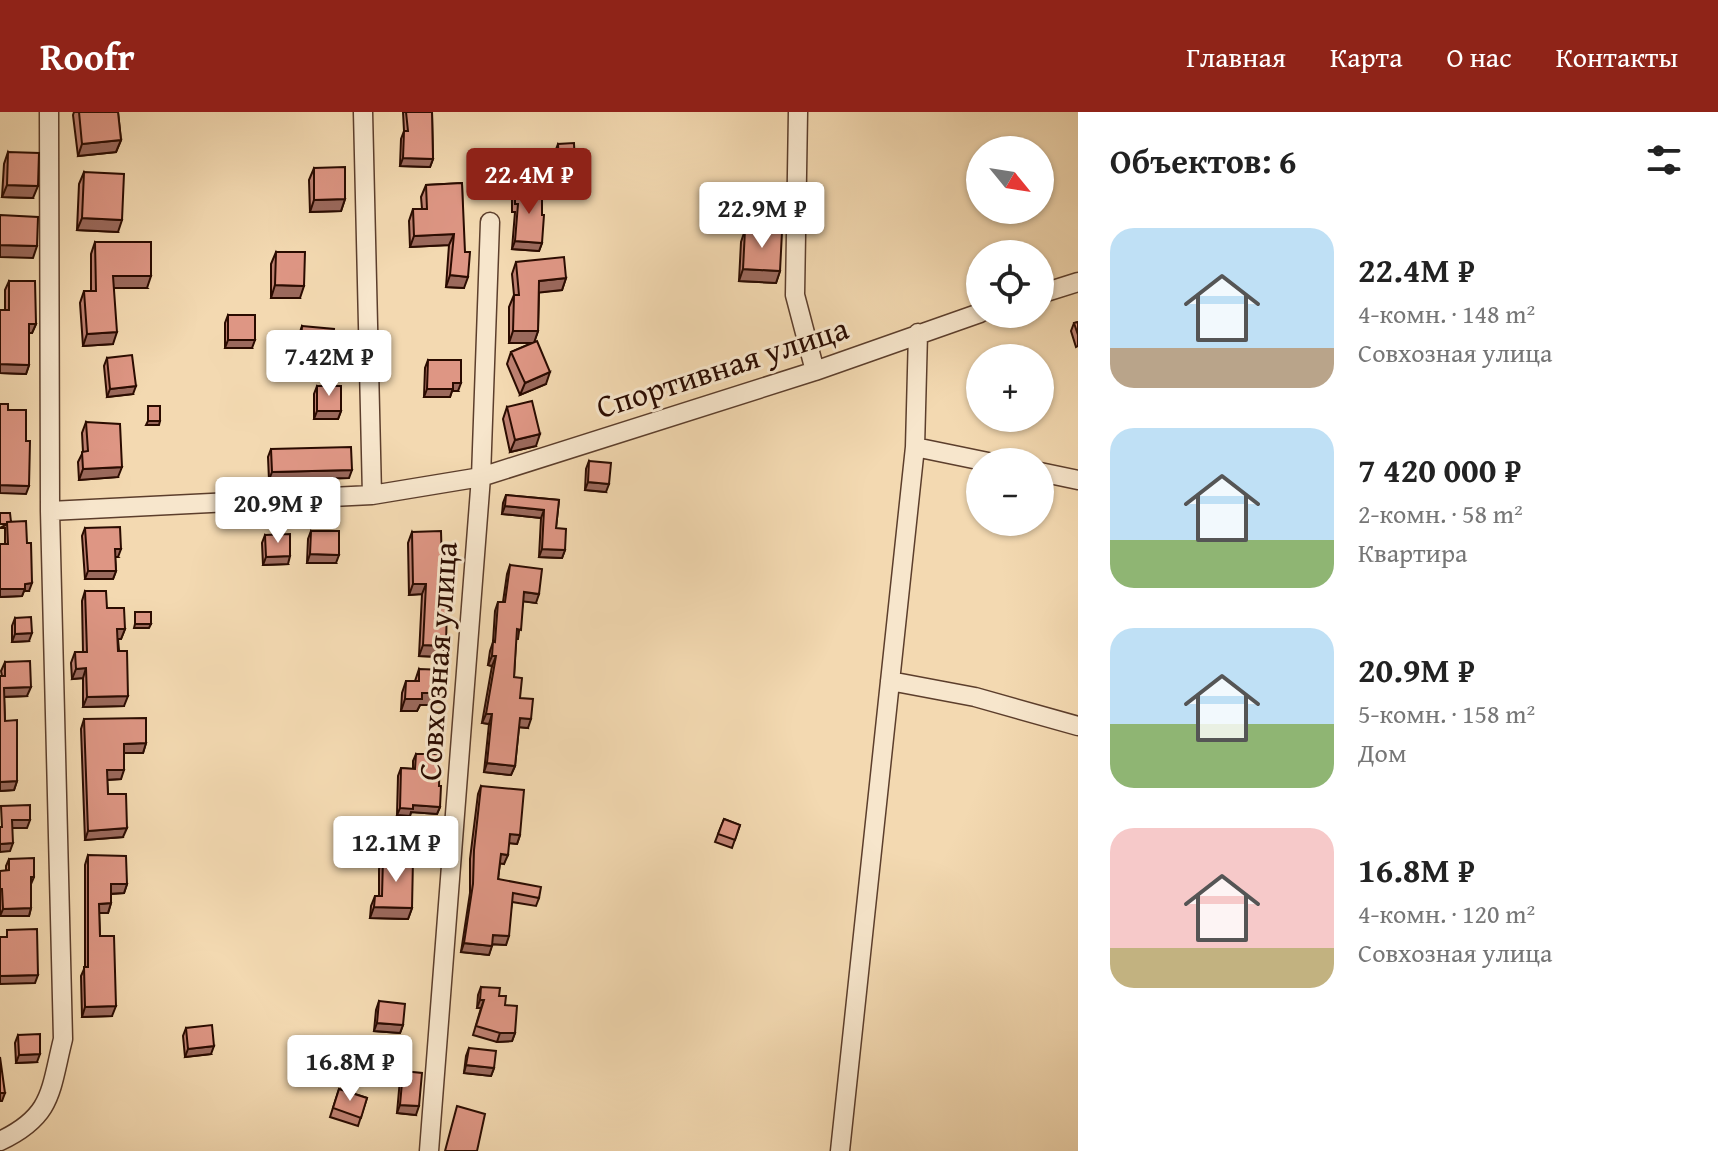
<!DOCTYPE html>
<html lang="ru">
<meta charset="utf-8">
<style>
body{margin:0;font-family:"Gentium Book Plus",serif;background:#f2f2f2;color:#222;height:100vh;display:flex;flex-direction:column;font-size:30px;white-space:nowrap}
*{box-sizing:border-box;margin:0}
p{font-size:26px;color:#767676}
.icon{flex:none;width:44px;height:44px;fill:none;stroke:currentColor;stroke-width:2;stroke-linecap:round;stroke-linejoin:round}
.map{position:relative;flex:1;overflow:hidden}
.drawer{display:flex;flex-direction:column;background:#fff;width:640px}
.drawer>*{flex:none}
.needle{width:52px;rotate:120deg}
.buttons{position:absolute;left:966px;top:24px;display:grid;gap:16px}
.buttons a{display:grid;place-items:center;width:88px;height:88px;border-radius:50%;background:#fff;box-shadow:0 2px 6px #0004;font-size:40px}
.price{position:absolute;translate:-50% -68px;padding:0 18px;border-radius:8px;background:#fff;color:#222;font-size:26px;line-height:52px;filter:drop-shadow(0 2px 4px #0008)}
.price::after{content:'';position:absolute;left:50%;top:48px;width:24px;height:18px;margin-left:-12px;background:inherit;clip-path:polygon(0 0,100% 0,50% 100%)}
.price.active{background:#8f2418;color:#fff}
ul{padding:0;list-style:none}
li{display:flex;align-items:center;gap:24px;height:200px;padding:0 32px}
li span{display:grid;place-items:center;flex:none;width:224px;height:160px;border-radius:24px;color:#555}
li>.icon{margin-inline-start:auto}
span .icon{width:96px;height:96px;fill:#fffc;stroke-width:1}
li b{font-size:34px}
h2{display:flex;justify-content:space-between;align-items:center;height:96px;padding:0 32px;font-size:34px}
header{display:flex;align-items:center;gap:48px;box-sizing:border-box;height:112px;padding:0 40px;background:#8f2418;color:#fff}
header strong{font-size:38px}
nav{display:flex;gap:44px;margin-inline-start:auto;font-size:28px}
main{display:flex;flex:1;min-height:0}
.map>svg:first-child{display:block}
</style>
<header>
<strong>Roofr</strong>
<nav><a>Главная</a><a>Карта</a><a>О нас</a><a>Контакты</a></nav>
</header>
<main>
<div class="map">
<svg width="1078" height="1039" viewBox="0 0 1078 1039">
<rect width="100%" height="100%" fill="#f3d9b1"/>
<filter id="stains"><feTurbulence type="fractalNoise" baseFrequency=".0025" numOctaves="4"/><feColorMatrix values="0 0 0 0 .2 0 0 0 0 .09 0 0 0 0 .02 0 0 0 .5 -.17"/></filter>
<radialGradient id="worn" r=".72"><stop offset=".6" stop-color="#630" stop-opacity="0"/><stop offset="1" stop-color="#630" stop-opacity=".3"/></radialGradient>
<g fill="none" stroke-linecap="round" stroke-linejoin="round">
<g stroke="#5c3e2c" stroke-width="21">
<path id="minor" d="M363 0 372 383
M798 0 795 183 815 259
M1040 182 1078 170
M915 335 988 350
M1040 360 1078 368
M50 399 372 383 481 365 815 259 980 201
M890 569 975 585 1078 614
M0 1029C53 1004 50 979 63 927L50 399 49 0
M429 1039 481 365 490 110
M840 1039 915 335 918 221"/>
</g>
<use href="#minor" stroke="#f7e6cc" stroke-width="18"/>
</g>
<path fill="#bf8172" stroke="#2a0b00" stroke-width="2" d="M74 0H118L121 28 116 40 78 44 73 3Z
M403 0H432L433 47 430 55 400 54 401 27 404 19Z
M558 32 575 54 572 62 556 63 555 40Z
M8 40 33 86 2 85 4 52Z
M314 56 345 87 341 99 310 100 309 68Z
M84 60 118 120 77 118 79 72Z
M462 71 464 176 446 175 449 133 410 135 409 109 413 97H422L421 85 426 73Z
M515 79 542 131 539 139 512 137 515 100H512V87Z
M745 118 780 159 776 171 739 169 741 130Z
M95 130 147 176H114L113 232 83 234 80 191 84 179H91V142Z
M276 140 300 186H271V152Z
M516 150 566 166 562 178 539 180 538 219 534 230 546 272 520 283 507 252 511 240 532 231H509V195L514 183 512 162Z
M9 169 36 212 32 221H29V253L26 262 0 261V198H5V178Z
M228 203 252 236H225V211Z
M1078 210V234L1076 235 1071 219 1074 211Z
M302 214 331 247 326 259 295 256 298 226Z
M107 246 133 282 107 285 104 254Z
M428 248 458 279H452L450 285H424L425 256Z
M317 274 341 299 338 307H314V282Z
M507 295 536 334 510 340 503 307Z
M1008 306H1024L1022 314 1007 311Z
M86 310 118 365 79 368 78 350 83 340 82 321Z
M271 337 349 366 269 368 268 345Z
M589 349 606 380 585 378 586 357Z
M506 383 559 388 556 416 565 438 562 446 539 445 541 406 502 402 503 391Z
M11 410 29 479H24L22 484 0 485V432H5V416H0Z
M85 416 118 445H115L116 459 113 467H85L82 424Z
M311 419 336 451H307L308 427Z
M412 420 443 491 446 534 442 545 419 544 422 482 409 483 408 431Z
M265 423 288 452 263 453 262 431Z
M510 453 536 491 523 489 518 527H516L514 565 528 616 519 615 515 654 511 663 484 660 489 612 482 611 492 554 488 553 490 539 493 530 495 499 498 490H503L507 462Z
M85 479 107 496 125 517 121 527H118L124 594 83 595V566L72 567 71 551 75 540H83L82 489Z
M15 506 29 529 12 530V514Z
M5 550 27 584 4 585 5 609 17 669 14 678 0 679V564H2L1 559Z
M419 557 440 593H420L417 599H401L402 581 406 569H415Z
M84 607 146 631 143 641H124L121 667 107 668 108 682 123 725 85 728 81 617Z
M416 642 439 674 440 695 437 702 411 700 410 704 397 703 398 664 401 656 413 657V649Z
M481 674 520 723 517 732 509 731 504 752 500 751 498 767 539 786 536 794 512 790 506 833 492 832 489 843 461 840 470 781V747L478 682Z
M724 707 740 713 732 736 715 730Z
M88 743 127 772 124 781 111 782V791L108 801H99L100 824 112 904 82 905 81 864 85 855V753Z
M9 747 34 765 31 772V796L29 804H0V759H6V754Z
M383 747 412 796 408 807 370 806 371 794 375 784H379V757Z
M481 875 499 884 505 893 515 921 512 929 497 930 473 923 481 896H477L478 883Z
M379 889 403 913 400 921 374 919 376 898Z
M186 916 211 942 185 945 183 924Z
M18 923 37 950 16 951 15 931Z
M469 936 494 956 491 964 464 961 466 944Z
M403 959 416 1003 397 1001 400 967Z
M339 977 367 986 358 1014 330 1005Z"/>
<path fill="#9b695c" stroke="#2a0b00" stroke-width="2" d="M121 28 116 40 78 44 82 32Z
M403 46 433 47 430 55 400 54Z
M575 54 572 62 556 63 559 55Z
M7 73 38 74 33 86 2 85Z
M345 87 341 99 310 100 314 88Z
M82 106 122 108 118 120 77 118Z
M454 122 449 133 410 135 414 124Z
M515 129 542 131 539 139 512 137Z
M0 133 37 134 33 146 0 145Z
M743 157 780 159 776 171 739 169Z
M450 163 468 165 464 176 446 175Z
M113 164H151L147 176H109Z
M566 166 562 178 535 181 539 169Z
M275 173 304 174 300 186H271Z
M29 212H36L32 221H26Z
M513 219H538L534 231H509Z
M117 220 113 232 83 234 87 222Z
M228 228H255L252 236H225Z
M300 244 331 247 326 259 295 256Z
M0 252 29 253 26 262 0 261Z
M550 260 546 272 520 283 525 271Z
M453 271H461L458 279H452L450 285H424L427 277Z
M136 274 133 282 107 285 110 277Z
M317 299H341L338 307H314Z
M148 309H160L159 313H146Z
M540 322 536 334 510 340 515 328Z
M122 355 118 365 79 368 83 357Z
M352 358 349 366 269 368 272 360Z
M588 370 609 372 606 380 585 378Z
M0 373 29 374 26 382 0 381Z
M505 394 544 398 541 406 502 402Z
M115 437H121L118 445H112Z
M542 437 565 438 562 446 539 445Z
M310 442 339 443 336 451H307Z
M290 444 288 452 263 453 266 445Z
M88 459H116L113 467H85Z
M32 471 29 479H24L22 484 0 485V477L25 472Z
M413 472H426L422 482 409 483Z
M524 480 539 482 536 491 520 489Z
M135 512H151L149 516H134Z
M117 517H125L121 527H114Z
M32 521 29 529 12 530 15 522Z
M423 533 446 534 442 545 419 544Z
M492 544H496L492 554 488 553Z
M86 556 83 566 72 567 76 557Z
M31 575 27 584 0 585 4 576Z
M422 581H444L440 593H420L417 599H401L405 587Z
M128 584 124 594 83 595 87 585Z
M486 602H492L489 612 482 611Z
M520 606 531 607 528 616 517 615Z
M146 631 143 641H120L124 632Z
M487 651 515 654 511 663 484 660Z
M107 658H124L121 667 104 668Z
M17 669 14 678 0 679V670Z
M413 693 440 695 437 702 411 700 410 704 397 703 400 696Z
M12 708H30L27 716H9Z
M127 716 123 725 85 728 88 719Z
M510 722 520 723 517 732 507 731Z
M13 731 10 739 0 740V732Z
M501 742 508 743 504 752 497 751Z
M111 772H127L124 781 107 782Z
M111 791 108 801H96L99 792Z
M374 795 412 796 408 807 370 806Z
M31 796 29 804H0L3 797Z
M493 823 509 824 506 833 490 832Z
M464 831 492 834 489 843 461 840Z
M38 863 35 871 0 872V864Z
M480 888H484L481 896H477Z
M116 894 112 904 82 905 85 895Z
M377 911 403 913 400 921 374 919Z
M500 921H515L512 929 497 930Z
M214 934 211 942 185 945 188 937Z
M40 942 37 950 16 951 19 943Z
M466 953 494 956 491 964 464 961Z
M0 981H5L2 989H0Z
M400 993 419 994 416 1003 397 1001Z"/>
<path fill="#de9684" stroke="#2a0b00" stroke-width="2" d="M79 0H118L121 28 82 32Z
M406 0H432L433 47 403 46 404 19H408Z
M574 31 575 54 559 55 558 32Z
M8 40 39 41 38 74 7 73Z
M345 55V87L314 88V56Z
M84 60 124 62 122 108 82 106Z
M462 71 465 140H470L468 165 450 163 454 122 414 124 413 97H427L426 73Z
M542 78V103H544L542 131 515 129 518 92H515V79Z
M0 103 38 105 37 134 0 133Z
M745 118 782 120 780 159 743 157Z
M95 130H151V164H113L117 220 87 222 84 179H96Z
M276 140H305L304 174 275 173Z
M564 145 566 166 539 169 538 219H513L514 183H519L516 150Z
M9 169H35L36 212H29V253L0 252V198H9Z
M228 203H255V228H228Z
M1078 210V223L1074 211Z
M302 214 334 217 331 247 300 244Z
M537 229 550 260 525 271 511 240Z
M132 243 136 274 110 277 107 246Z
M428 248H461V271H453V277H427Z
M317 274H341V299H317Z
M532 289 540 322 515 328 507 295Z
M0 292H8V298H26V329H30L29 374 0 373Z
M148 294H160V309H148Z
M1009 306H1024V310L1008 307Z
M86 310 120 312 122 355 83 357 82 340 88 339Z
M351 335 352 358 272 360 271 337Z
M589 349 611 351 609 372 588 370Z
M506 383 559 388 556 416 566 417 565 438 542 437 544 398 505 394Z
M0 401H10L11 410H7V412H0Z
M26 409 27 431H31L32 471 25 472V477H0V432H8L7 410Z
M120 415 121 437H115L116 459H88L85 416Z
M311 419H339V443L310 442Z
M441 419 443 491H447L446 534 423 533 426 472H413L412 420Z
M290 422V444L266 445 265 423Z
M510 453 542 457 539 482 524 480 521 518 517 517 514 565 522 566 520 586 533 587 531 607 520 606 515 654 487 651 492 602H486L496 544H492L493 529 495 530 498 490H505Z
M85 479H106L107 496H124L125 517H117L118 539H127L128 584 87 585 86 556 76 557 75 540H87Z
M135 500H151V512H135Z
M31 505 32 521 15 522V506Z
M30 549 31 575 4 576 5 609 17 608V669L0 670V564H5V550Z
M419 557 445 558 444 581H422V587H405L406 569H419Z
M146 606V631L124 632V658H107L108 682H126L127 716 88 719 84 607Z
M416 642H440L439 674H441L440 695 413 693V697L400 696 401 656 415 657Z
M481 674 524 678 520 723 510 722 508 743 501 742 498 767 541 775 539 786 513 781 509 824 493 823 492 834 464 831 473 772 474 738Z
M30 693V708H12L13 731 0 732V715H2L1 694Z
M724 707 740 713 735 728 718 722Z
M88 743 126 744 127 772H111V791L99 792 100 824H114L116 894 85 895 84 855H88Z
M34 746V765H31V796L3 797 2 777H0V759L9 758V747Z
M383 747H413L412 796 374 795 375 784H382Z
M37 817 38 863 0 864V825H7V818Z
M481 875 500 876 499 884H506L505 893 517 894 515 921H500L476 914 484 888H480Z
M379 889 405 892 403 913 377 911Z
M212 913 214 934 188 937 186 916Z
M40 922V942L19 943 18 923Z
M469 936 496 939 494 956 466 953Z
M0 945 5 981H0Z
M403 959 422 961 419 994 400 993Z
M339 977 367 986 361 1006 333 996Z
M457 994 485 1002 477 1039H445Z"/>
<g text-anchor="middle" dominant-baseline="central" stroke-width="6" stroke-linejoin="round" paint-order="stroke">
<g font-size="32" fill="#2a0b00" stroke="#f7e6cc">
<text transform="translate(722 255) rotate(-18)">Спортивная улица</text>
<text transform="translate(437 549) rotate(-86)">Совхозная улица</text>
</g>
</g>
<rect width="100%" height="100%" filter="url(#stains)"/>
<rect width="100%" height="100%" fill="url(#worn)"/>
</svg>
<div class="buttons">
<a><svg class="needle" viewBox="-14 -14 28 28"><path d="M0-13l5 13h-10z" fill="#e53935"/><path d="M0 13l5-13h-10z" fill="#767676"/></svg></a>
<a><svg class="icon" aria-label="locate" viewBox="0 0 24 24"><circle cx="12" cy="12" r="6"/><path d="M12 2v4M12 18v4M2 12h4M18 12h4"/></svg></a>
<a>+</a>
<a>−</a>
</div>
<b class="price active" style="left:529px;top:104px">22.4M ₽</b>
<b class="price" style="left:762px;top:138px">22.9M ₽</b>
<b class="price" style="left:329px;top:286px">7.42M ₽</b>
<b class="price" style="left:278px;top:433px">20.9M ₽</b>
<b class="price" style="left:396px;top:772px">12.1M ₽</b>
<b class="price" style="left:350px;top:991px">16.8M ₽</b>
</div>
<section class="drawer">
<h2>Объектов: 6<svg class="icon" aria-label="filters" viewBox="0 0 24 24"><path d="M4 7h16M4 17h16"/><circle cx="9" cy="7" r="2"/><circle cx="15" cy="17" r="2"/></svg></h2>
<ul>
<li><span style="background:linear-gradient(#bfe0f5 75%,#b9a48a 0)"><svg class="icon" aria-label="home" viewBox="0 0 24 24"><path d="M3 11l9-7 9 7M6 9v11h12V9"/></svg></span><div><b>22.4M ₽</b><p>4-комн. · 148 m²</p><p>Совхозная улица</p></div></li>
<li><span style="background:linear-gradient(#bfe0f5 70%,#8fb573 0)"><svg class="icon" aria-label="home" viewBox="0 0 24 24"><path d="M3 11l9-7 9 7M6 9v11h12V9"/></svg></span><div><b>7 420 000 ₽</b><p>2-комн. · 58 m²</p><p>Квартира</p></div></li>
<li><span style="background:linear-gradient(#bfe0f5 60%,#8fb573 0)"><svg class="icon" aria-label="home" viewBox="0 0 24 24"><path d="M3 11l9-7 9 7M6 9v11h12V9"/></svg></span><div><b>20.9M ₽</b><p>5-комн. · 158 m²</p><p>Дом</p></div></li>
<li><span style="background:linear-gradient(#f6c9c9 75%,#c2b280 0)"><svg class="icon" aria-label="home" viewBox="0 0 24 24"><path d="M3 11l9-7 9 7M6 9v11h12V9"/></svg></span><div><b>16.8M ₽</b><p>4-комн. · 120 m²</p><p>Совхозная улица</p></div></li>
</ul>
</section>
</main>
